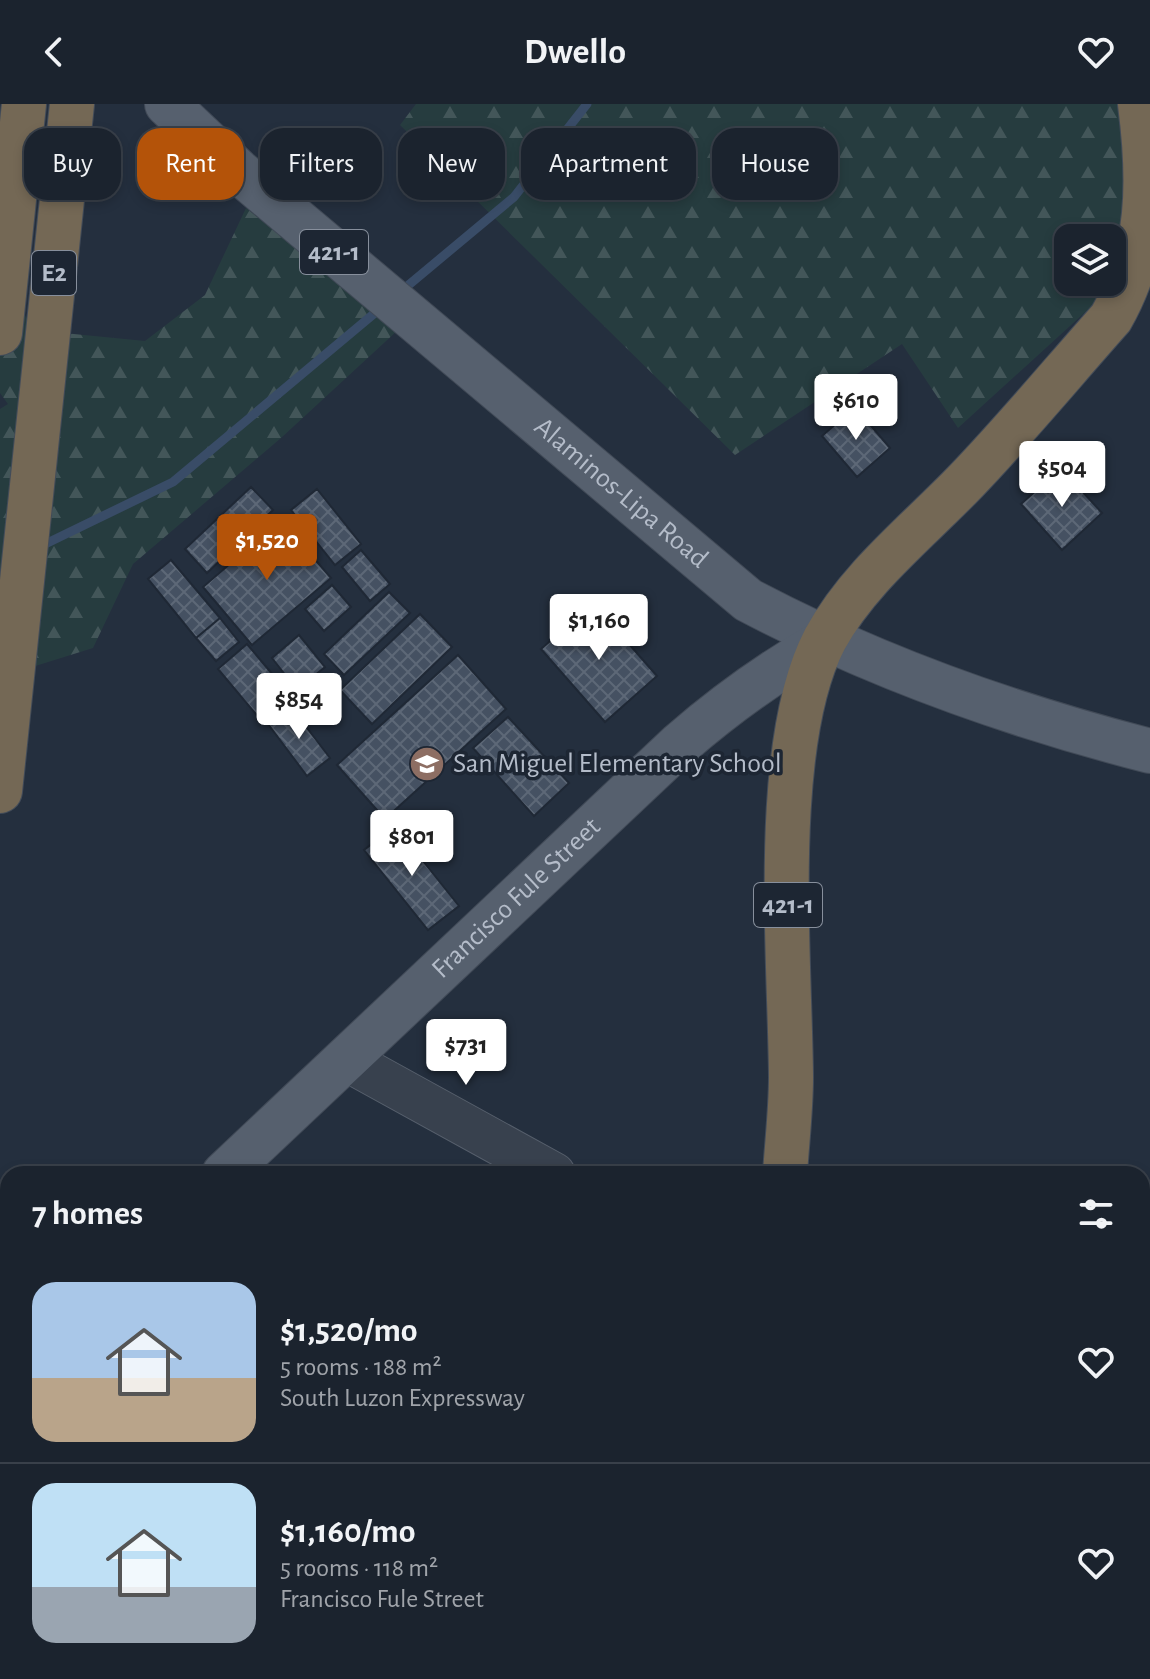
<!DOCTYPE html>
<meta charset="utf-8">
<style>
body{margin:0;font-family:"Alegreya Sans",sans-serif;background:#242b36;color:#f1f3f6;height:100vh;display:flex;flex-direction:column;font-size:30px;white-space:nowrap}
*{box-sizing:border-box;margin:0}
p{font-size:26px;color:#a0a4aa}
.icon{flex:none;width:44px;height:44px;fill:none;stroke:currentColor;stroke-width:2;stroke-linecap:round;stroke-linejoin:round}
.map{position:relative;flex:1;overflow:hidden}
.panel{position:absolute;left:0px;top:1062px;width:1150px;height:514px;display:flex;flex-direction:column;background:#1b232e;border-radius:24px 24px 0 0;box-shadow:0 4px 12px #0003,0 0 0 2px #39404a}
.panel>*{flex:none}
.hud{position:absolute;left:24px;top:24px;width:1102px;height:72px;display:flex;gap:16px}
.controls{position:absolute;left:1054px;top:120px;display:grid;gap:16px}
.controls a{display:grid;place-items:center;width:72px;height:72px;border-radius:16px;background:#1b232e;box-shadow:0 4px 12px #0003,0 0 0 2px #39404a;font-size:40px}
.price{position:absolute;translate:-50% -68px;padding:0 18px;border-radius:8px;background:#fff;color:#222;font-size:26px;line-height:52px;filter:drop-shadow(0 2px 4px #0008)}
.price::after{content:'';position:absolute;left:50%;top:48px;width:24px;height:18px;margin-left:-12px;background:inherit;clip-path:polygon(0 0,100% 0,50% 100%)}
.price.active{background:#b45309;color:#fff}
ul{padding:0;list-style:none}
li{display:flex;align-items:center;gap:24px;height:200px;padding:0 32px}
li+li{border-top:2px solid #39404a}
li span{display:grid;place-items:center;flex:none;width:224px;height:160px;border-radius:24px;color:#555}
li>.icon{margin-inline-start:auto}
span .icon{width:96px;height:96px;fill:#fffc;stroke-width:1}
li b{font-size:34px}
h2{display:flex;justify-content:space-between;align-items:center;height:96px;padding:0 32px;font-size:34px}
.chip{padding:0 28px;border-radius:24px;background:#1b232e;box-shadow:0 4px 12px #0003,0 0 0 2px #39404a;font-size:28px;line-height:72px}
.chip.active{background:#b45309;color:#fff}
header{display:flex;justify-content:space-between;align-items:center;height:104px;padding:0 32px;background:#1b232e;font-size:36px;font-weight:700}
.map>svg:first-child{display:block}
</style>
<header><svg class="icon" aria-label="back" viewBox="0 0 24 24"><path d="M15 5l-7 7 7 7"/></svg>Dwello<svg class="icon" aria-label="heart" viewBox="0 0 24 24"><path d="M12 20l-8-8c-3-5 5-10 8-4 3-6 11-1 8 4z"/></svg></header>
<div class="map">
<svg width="1150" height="1575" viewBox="0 0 1150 1575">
<defs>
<pattern id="forest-firs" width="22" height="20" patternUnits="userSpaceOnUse" patternTransform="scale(2)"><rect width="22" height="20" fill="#263c3f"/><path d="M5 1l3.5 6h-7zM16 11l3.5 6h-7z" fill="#435659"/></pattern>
<pattern id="building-cross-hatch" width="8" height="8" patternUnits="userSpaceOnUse" patternTransform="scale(2)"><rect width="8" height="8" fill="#455162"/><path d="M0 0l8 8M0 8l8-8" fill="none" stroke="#5d6877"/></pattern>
</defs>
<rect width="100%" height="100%" fill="#242f3e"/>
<path fill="url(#forest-firs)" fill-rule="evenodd" d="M416 0H1125L1150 149 958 324 902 240 735 351 400 21ZM1068 134H1112V178H1068Z
M246 104 398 226 281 334 133 460 93 544 0 573V305L8 300 0 289V165L33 226 145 237 205 191Z"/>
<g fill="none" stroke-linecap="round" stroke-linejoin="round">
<path stroke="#394c67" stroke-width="9" d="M399 189 514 93 587 0
M39 443 173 378 382 203"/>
</g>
<path fill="url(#building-cross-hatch)" stroke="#1f2835" stroke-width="2" d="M855 303 890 344 857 373 822 332Z
M1061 364 1102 409 1062 446 1021 400Z
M251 383 273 406 207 469 185 445Z
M317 385 361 440 335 461 291 406Z
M281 416 331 474 252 541 203 483Z
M361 446 390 480 370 497 342 463Z
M171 456 220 514 196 534 148 475Z
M332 481 351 503 324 527 305 505Z
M389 488 410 509 344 571 324 550Z
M593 499 657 572 605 618 541 545Z
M420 510 452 543 372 620 340 586Z
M220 514 239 538 216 557 196 534Z
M299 531 325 563 297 586 272 554Z
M247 540 289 590 260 615 218 565Z
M458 551 506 605 385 715 337 661Z
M291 603 330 654 307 672 268 620Z
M508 613 569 679 534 712 473 644Z
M395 722 459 802 428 826 364 746Z"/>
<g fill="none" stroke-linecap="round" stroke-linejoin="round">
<g stroke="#565f6c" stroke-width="44">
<path id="minor" d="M345 955 554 1070
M1142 1408 1150 1413
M1142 1562 1150 1567
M1085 1575 1094 1568"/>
</g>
<g stroke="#414a57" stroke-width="46">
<g id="major">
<path id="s1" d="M167 0 238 67 748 496C875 563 1010 611 1150 647"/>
<path id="s2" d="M224 1070 680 640C726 600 772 567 825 537"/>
<path d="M0 1282 8 1274"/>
</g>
</g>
<g stroke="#434c59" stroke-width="46">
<path id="highway" d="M0 229 24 0
M0 687 72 0
M785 1070C787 1038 791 1005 791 973 790 854 770 640 825 535 859 473 918 427 966 377 1016 325 1063 268 1111 214 1150 146 1150 78 1140 0
M389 1575 397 1568"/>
</g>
<use href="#minor" stroke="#38414e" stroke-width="42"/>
<use href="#major" stroke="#56606e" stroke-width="44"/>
<use href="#highway" stroke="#746855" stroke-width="44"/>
</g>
<defs>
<g id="school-disc" transform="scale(1.8)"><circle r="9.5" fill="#8d6e63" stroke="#1d2633"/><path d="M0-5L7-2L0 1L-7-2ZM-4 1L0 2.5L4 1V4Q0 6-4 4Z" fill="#fff"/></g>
</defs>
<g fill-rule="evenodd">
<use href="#school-disc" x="427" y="660"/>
</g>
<g text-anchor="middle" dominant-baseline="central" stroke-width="7" stroke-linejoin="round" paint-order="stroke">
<g fill="#1d2633" stroke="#878f9c" stroke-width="2">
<rect x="300" y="126" width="68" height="44" rx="6"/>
<rect x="32" y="147" width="44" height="44" rx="6"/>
<rect x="754" y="779" width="68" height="44" rx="6"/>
</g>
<g font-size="26" font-weight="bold" fill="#b4bcc9">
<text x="334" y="148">421-1</text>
<text x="54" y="169">E2</text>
<text x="788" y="801">421-1</text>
</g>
<g font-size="28" fill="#b4bcc9" stroke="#1d2633">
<text stroke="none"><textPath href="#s1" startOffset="598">Alaminos-Lipa Road</textPath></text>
<text stroke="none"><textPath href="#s2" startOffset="402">Francisco Fule Street</textPath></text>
</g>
<g font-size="28" fill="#b4bcc9" stroke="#1d2633" text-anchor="start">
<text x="453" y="660">San Miguel Elementary School</text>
</g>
</g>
</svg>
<div class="controls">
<a><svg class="icon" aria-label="layers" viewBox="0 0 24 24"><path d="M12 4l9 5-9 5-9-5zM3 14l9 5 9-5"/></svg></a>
</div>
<b class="price" style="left:856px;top:338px">$610</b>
<b class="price" style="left:1062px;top:405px">$504</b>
<b class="price active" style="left:267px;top:478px">$1,520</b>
<b class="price" style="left:599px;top:558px">$1,160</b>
<b class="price" style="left:299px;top:637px">$854</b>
<b class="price" style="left:412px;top:774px">$801</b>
<b class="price" style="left:466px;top:983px">$731</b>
<div class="hud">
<a class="chip">Buy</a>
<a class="chip active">Rent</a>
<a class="chip">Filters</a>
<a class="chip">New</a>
<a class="chip">Apartment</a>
<a class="chip">House</a>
</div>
<section class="panel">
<h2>7 homes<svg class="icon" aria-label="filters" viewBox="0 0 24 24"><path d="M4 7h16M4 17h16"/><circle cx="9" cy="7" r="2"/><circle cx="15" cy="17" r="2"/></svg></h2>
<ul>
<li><span style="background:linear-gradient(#a9c7e8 60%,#b9a48a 0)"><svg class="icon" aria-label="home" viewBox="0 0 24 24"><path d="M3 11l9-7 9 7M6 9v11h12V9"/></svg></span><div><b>$1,520/mo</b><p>5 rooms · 188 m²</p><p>South Luzon Expressway</p></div><svg class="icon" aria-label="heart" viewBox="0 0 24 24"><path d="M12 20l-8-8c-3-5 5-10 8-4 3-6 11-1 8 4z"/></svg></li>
<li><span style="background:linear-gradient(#bfe0f5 65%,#9aa5b1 0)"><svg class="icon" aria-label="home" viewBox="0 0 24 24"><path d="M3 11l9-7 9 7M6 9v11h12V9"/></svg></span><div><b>$1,160/mo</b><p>5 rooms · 118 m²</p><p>Francisco Fule Street</p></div><svg class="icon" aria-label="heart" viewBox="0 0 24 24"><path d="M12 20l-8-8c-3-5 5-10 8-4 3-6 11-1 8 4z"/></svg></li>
</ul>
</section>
</div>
